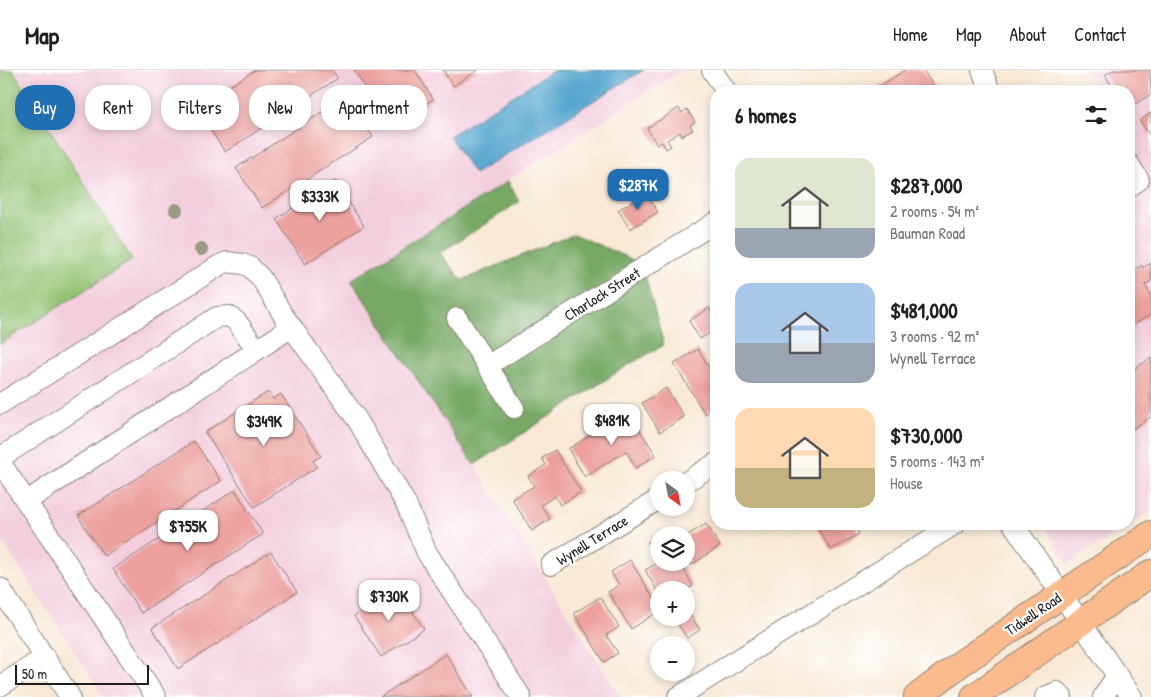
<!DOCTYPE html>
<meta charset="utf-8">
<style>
body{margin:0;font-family:"Patrick Hand",sans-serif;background:#f2f2f2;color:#202124;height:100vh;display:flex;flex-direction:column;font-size:19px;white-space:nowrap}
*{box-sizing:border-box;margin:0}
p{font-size:16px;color:#757577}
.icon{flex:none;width:28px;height:28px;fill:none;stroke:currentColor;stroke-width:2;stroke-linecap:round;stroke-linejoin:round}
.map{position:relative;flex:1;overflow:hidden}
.panel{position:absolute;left:710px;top:15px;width:425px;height:445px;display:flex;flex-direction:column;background:#fff;border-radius:20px;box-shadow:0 2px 8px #0003}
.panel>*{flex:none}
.hud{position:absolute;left:15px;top:15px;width:475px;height:45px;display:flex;gap:10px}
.needle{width:32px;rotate:148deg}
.controls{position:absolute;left:650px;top:401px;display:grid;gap:10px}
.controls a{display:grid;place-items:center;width:45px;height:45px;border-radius:50%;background:#fff;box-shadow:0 2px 8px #0003;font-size:25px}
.scale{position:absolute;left:15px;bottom:12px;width:134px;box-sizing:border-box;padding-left:5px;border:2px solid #1c1c1c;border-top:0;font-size:14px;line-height:18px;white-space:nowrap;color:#1c1c1c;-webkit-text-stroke:4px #fff;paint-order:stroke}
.price{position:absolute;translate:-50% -42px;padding:0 11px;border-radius:10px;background:#fff;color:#222;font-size:16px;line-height:32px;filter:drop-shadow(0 1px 2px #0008)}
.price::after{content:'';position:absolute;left:50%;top:30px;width:15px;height:11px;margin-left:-8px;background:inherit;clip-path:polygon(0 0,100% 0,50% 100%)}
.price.selected{background:#1f6fb2;color:#fff}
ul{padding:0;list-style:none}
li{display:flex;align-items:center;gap:15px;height:125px;padding:0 25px}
li span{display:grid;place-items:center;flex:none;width:140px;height:100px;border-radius:15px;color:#555}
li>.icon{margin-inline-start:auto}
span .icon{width:60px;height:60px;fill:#fffc;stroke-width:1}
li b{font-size:21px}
h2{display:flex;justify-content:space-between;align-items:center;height:60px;padding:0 25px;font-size:21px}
.pill{padding:0 18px;border-radius:20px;background:#fff;box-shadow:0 2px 8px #0003;font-size:18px;line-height:45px}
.pill.selected{background:#1f6fb2;color:#fff}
header{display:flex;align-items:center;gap:30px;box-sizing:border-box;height:70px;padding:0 25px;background:#fff;border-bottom:1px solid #e0e0e0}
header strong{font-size:24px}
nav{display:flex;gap:28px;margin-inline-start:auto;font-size:18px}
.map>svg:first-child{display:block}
</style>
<header>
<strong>Map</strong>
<nav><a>Home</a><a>Map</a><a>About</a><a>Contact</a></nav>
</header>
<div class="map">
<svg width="1151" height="627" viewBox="0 0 1151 627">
<rect width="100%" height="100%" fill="#fff"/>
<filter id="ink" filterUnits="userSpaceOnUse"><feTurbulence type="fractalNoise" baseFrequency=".02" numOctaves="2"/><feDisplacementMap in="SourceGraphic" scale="10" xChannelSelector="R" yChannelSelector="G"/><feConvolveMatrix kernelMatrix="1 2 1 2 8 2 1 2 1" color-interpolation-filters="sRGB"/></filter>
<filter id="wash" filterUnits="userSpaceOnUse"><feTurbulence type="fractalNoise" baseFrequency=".0096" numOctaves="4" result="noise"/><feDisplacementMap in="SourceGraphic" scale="20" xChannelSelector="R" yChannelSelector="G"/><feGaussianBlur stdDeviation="1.12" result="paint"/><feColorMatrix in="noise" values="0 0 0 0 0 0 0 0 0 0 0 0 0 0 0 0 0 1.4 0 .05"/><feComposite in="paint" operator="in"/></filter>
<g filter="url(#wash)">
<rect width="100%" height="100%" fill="#f8e8d4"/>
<path fill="#f3cfde" d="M0 0H682L351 210 478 401 620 627H104L0 468Z
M1086 0H1151V441L1068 494 1043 454H1129V21H1086L1096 15Z"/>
<path fill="#93c272" stroke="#586f47" d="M0 0H13L132 190 0 274Z"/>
<path fill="#76a864" stroke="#496240" d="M508 111 519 132 440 183 462 210 574 164 642 194 664 275 630 294 474 395 351 210Z"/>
<path fill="#52a4cd" stroke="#376074" d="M554 0H644L474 104 449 66Z"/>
<g id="blocks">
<path fill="#eca19d" d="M255 0H332L338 8 225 82 196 38Z
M354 0H415L433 29 390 56Z
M443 0H478L453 16Z
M905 0H923L937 21H873Z
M1113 0H1150L1151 24 1129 38V21H1115L1105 5Z
M347 26 373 67 262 138 236 98Z
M679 38 682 43 687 39 695 52 690 55 693 60 682 66 680 62 667 70 671 76 666 79 662 72 657 75 647 58Z
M1150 43 1151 45V67L1140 51Z
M335 111 364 156 305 194 276 149Z
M646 123 658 142 630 159 618 140Z
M1151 193V211L1145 215 1151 225V244L1129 258V204L1142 195 1143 198Z
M709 238 716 250V259L700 269 689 251Z
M698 279 716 309V337L705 344 674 294Z
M1151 288V347L1129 361V302Z
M666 318 684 347 660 362 642 333Z
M268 322 273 329 281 324 321 386 313 391 317 397 254 437 205 362Z
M628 342 656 385 636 398 626 381 585 407 568 379Z
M194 371 221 411 104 486 78 446Z
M555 380 581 422 560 435 555 426 541 435 550 449 532 461 512 429 534 416 528 406 546 395 542 388Z
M235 420 263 464 141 543 113 499Z
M706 454 720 476 691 495 686 488V466Z
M815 454H854L859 464 831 480Z
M659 466V491L648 472Z
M271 482 297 522 178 599 152 558Z
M630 490 659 537V541L631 559 608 522 619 515 611 502Z
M659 492H680L693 516 686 520H671L669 517 659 520V524L645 500Z
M397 518 424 559 381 587 354 546Z
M600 527 619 557 606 565 618 583 604 592 574 543Z
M686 538 700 560 687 568 674 548H686Z
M446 584 473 627H380Z"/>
</g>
</g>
<g filter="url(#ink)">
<use href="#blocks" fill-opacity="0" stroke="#8a8278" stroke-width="1"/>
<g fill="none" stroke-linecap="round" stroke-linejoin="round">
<g stroke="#8a8278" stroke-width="22">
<path id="minor" d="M712 0 726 21
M982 0 990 21
M1129 94 1139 110 1129 117
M457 248 514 338
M487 296 716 152
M0 334 220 195 227 192 243 194 250 197 261 208 283 245 358 351 406 434 427 483 521 627
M0 388 217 247 229 246 237 252 257 280
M0 392 156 627
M686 412 716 393
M27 431 292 257
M1013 454 1132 627
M551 495 659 429
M0 518 70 627
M0 616 44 588
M678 627 955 454
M1045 627 1057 622 1062 627
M1103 627 1117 605"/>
</g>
<g stroke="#8a8278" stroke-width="28">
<path id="major" d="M917 627 960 594 1151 464
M974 627 1151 503"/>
</g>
<use href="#minor" stroke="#fff" stroke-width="20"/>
<use href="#major" stroke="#fbbb8d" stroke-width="26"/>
</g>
<g fill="#999c82">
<circle cx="176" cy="140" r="7"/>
<circle cx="201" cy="179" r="7"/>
</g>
</g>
<g text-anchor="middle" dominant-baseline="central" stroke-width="4.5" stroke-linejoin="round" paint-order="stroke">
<g font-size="15" fill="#1c1c1c" stroke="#fff">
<text transform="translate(602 224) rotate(-32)">Charlock Street</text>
<text transform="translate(592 470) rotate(-32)">Wynell Terrace</text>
<text transform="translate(1033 544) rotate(-34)">Tidwell Road</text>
</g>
</g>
</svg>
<div class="controls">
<a><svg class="needle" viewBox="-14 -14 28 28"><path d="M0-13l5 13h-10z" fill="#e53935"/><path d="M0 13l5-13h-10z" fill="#757577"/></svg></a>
<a><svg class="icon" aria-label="layers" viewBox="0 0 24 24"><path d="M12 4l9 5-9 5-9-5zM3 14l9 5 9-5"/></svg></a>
<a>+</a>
<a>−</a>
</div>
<div class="scale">50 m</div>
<b class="price selected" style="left:638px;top:141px">$287K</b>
<b class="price" style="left:320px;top:152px">$333K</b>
<b class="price" style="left:612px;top:376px">$481K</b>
<b class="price" style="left:264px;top:377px">$349K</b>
<b class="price" style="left:188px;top:482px">$755K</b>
<b class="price" style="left:389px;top:552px">$730K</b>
<div class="hud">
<a class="pill selected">Buy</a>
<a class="pill">Rent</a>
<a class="pill">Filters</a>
<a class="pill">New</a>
<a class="pill">Apartment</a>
</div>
<section class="panel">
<h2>6 homes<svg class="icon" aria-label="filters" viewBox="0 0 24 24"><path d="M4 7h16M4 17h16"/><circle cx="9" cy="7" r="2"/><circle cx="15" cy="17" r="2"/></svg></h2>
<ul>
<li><span style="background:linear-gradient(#dfe7d0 70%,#9aa5b1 0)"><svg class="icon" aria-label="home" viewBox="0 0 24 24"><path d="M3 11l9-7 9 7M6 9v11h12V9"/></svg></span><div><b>$287,000</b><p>2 rooms · 54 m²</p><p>Bauman Road</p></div></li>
<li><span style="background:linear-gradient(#a9c7e8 60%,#9aa5b1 0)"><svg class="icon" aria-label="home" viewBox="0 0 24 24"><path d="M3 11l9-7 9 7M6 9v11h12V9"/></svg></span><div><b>$481,000</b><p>3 rooms · 92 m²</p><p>Wynell Terrace</p></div></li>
<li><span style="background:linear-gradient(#ffd9b3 60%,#c2b280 0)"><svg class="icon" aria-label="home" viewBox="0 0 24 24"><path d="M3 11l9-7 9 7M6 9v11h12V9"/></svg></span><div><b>$730,000</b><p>5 rooms · 143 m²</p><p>House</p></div></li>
</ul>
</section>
</div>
